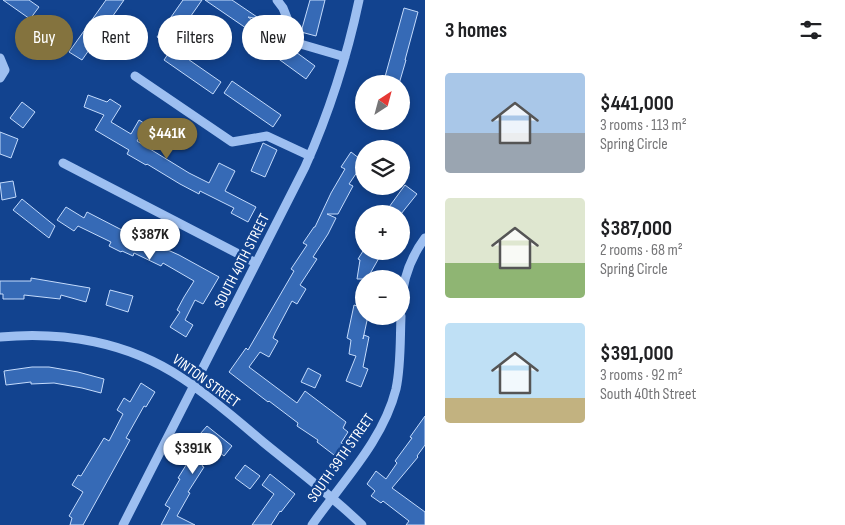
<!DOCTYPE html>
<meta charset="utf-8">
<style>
body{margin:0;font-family:"Sofia Sans Condensed",sans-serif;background:#f6f6f6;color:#202124;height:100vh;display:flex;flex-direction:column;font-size:19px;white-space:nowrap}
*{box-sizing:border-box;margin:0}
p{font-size:16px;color:#757577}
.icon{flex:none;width:28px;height:28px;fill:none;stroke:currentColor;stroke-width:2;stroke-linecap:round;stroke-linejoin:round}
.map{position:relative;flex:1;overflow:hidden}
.sheet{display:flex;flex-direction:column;background:#fff;width:420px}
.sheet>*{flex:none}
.banner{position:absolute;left:15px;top:15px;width:335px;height:45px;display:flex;gap:10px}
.needle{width:32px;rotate:36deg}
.controls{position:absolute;left:355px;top:75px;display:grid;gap:10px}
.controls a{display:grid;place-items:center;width:55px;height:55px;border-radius:50%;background:#fff;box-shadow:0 2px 8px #0003;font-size:25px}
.price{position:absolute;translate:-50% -42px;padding:0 11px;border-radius:18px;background:#fff;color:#222;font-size:16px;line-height:32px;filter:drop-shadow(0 1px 2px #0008)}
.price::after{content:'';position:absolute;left:50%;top:30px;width:15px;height:11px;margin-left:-8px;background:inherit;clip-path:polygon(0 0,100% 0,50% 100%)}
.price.on{background:#84733e;color:#fff}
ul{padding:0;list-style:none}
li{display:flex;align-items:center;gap:15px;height:125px;padding:0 20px}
li span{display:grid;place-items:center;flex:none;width:140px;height:100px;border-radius:5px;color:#555}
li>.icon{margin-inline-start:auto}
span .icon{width:60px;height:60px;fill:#fffc;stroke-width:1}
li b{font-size:21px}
h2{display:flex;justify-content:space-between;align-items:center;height:60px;padding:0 20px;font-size:21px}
.chip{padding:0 18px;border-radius:22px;background:#fff;box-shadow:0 2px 8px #0003;font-size:18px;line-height:45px}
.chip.on{background:#84733e;color:#fff}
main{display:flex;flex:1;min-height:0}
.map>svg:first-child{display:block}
</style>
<main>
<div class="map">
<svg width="425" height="525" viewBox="0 0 425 525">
<rect width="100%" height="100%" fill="#12438f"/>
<path fill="#366ab6" stroke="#c4dbfc" d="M3 0H29L39 7 30 19Z
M106 0H124L82 60 69 52Z
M183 0H202L170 46 157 37Z
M205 0H232L260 19 248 17 315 66 306 79 258 44 262 39Z
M310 0H325L316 36 301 32Z
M404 8 418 12 405 60H406L399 84H383Z
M36 21 70 44 61 57 27 34Z
M172 48 221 82 213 94 164 60Z
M232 81 281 115 273 127 224 93Z
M88 95 107 102 110 99 121 106 111 122 131 134 139 120 147 125 137 141 189 173 209 183 219 163 235 171 225 191 256 207 248 222 231 213 234 208 200 191 199 194 180 184 147 164 146 165 127 154 129 150 95 130 104 115 84 107Z
M22 102 35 112 23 128 10 118Z
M0 132 18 139 11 158 0 154Z
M263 143 277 150 265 177 251 171Z
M351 152 364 162 349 184 353 186 338 214H327L336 218 328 234 313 257 317 259 300 285 306 289 297 304 292 301 275 333 273 338 278 341 269 357 260 352 249 367 297 403 305 391 346 422 343 428 348 432 341 443 343 444 334 455 317 442 318 440 297 426 298 423 269 401 268 402 229 372 246 348 248 350 294 271 291 269 307 245 303 243 314 227H315L331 193 345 169 341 167Z
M13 181 16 197 2 200 0 183Z
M405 185 417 194 401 214H384Z
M22 199 55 226 49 238 13 210Z
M66 207 84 218 87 212 149 244 150 242 179 255 219 277 203 304 195 300 185 320 193 325 186 337 170 327 180 312 177 310 184 297 194 281 163 263 161 266 134 253 133 256 122 251 121 252 109 246 111 242 78 226 74 231 57 220Z
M363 251H383L367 279H357L360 260 358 259Z
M31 278 90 288 86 302 61 295 60 299 24 295V299H3V294H0V281H31Z
M110 290 133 296 128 312 106 305Z
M354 305 364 308V316H368L363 339 364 335 369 337 363 367 368 369 361 387 346 381 356 356 349 354 351 340 347 338Z
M32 367H49L78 372 104 379 101 393 82 388 54 383 31 384V382L6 385 4 371Z
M308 368 321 375 315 388 301 382Z
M141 383 155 392 146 407 144 406 126 438 130 440 83 525H70L72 518 69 516 83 492 72 485 78 475 81 476 104 438 109 441 123 414 117 410 124 398 130 402Z
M425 416V445L417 456 418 457 392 488 425 512V525H406L409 521 383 501 381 503 371 496 375 491 367 484 376 471 386 479 397 463 395 461 412 438 410 437Z
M207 426 232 446 224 456 215 449 202 466 204 467 188 492 190 493 177 516 195 525H161L170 508 165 505 180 479 178 478 198 446 197 445 204 436 200 434Z
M245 465 260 476 250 489 235 478Z
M270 474 295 494 281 512 280 511 271 525H252L274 494 262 485Z"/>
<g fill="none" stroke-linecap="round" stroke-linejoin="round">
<path stroke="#9dbff1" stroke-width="9" d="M277 0 283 8 297 43 345 57
M0 58 5 70 0 78
M135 76 232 142 267 136 310 156
M63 163 256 263
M401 307C402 283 410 258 425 238
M0 337C63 331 128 342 182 378 211 397 237 420 263 442 296 469 331 495 362 525
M123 525 305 167C329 113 347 57 359 0
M312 525C342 482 383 441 396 389 401 366 400 340 401 316"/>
</g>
<g text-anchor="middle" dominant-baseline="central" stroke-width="5" stroke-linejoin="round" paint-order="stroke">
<g font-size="15" fill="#fff" stroke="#12438f">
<text transform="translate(242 261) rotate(-63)">SOUTH 40TH STREET</text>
<text transform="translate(206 381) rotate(36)">VINTON STREET</text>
<text transform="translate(341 458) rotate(-55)">SOUTH 39TH STREET</text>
</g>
</g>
</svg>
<div class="controls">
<a><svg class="needle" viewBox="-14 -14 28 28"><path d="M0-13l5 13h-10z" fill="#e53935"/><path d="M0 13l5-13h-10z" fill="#757577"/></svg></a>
<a><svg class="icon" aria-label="layers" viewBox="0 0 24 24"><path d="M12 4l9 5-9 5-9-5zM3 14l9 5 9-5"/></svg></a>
<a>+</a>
<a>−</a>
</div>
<b class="price on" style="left:167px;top:160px">$441K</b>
<b class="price" style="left:150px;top:261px">$387K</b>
<b class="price" style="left:193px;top:475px">$391K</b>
<div class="banner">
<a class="chip on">Buy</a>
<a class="chip">Rent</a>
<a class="chip">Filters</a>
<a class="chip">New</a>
</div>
</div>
<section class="sheet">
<h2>3 homes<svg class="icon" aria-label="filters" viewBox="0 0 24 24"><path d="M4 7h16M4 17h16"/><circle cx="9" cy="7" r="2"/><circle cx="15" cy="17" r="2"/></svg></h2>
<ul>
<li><span style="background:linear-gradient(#a9c7e8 60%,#9aa5b1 0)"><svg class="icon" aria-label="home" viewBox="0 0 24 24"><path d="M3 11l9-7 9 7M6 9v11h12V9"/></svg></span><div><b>$441,000</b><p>3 rooms · 113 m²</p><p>Spring Circle</p></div></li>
<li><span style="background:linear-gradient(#dfe7d0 65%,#8fb573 0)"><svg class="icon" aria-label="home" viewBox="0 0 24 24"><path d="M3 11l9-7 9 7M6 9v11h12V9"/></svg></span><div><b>$387,000</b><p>2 rooms · 68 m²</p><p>Spring Circle</p></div></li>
<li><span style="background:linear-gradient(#bfe0f5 75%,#c2b280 0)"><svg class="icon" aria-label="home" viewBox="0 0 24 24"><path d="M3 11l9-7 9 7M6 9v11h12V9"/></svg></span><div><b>$391,000</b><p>3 rooms · 92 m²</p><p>South 40th Street</p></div></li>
</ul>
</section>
</main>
